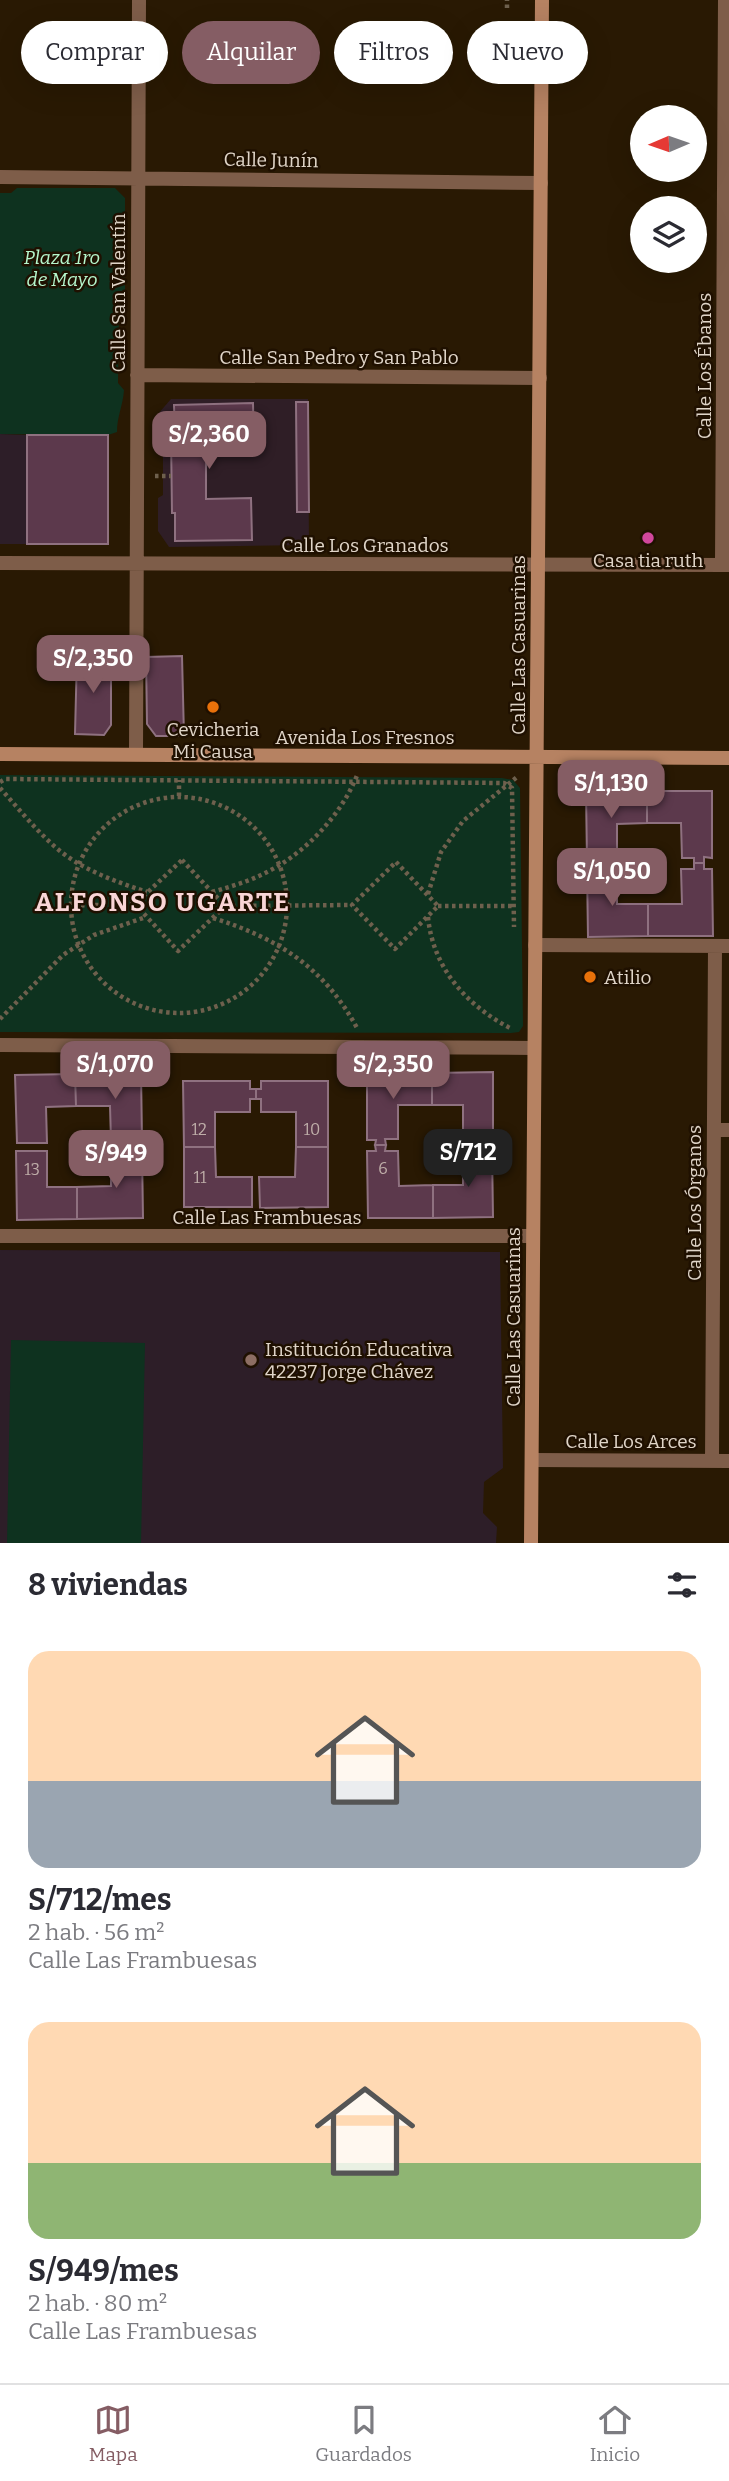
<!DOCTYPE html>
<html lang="es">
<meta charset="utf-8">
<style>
body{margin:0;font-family:Bitter,serif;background:#f2f2f3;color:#2b2b33;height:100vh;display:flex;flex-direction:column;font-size:26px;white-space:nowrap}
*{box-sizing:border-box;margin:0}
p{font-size:23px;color:#7c7c81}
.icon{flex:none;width:38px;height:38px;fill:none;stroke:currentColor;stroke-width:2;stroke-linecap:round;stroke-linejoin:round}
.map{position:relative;height:1543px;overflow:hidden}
.panel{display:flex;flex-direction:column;background:#fff;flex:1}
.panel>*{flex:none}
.top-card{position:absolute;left:21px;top:21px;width:688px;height:63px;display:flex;gap:14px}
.needle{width:46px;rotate:268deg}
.buttons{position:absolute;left:630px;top:105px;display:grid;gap:14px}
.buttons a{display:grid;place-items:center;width:77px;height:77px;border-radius:50%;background:#fff;box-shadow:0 7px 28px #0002;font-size:35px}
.price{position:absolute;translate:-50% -60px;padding:0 16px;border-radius:14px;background:#855d64;color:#fff;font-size:23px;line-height:46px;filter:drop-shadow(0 2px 4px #0008)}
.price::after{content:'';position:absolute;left:50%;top:42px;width:21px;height:16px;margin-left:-10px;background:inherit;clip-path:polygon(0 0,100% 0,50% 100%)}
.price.selected{background:#222;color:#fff}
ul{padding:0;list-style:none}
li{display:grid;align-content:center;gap:14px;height:371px;padding:0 28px}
li span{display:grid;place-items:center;height:217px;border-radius:21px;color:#555}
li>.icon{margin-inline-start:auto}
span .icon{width:126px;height:126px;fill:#fffc;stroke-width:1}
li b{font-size:30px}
h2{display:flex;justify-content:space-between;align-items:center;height:84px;padding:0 28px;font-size:30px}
.pill{padding:0 24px;border-radius:32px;background:#fff;box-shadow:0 7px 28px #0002;font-size:24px;line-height:63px}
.pill.selected{background:#855d64;color:#fff}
.menu{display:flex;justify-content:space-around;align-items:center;height:98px;border-top:2px solid #e1e1e2;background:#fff;font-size:19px;color:#7c7c81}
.menu a{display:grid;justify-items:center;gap:4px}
.menu .selected{color:#855d64}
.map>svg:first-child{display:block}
</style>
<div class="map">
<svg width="729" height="1543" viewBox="0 0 729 1543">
<rect width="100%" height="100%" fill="#291903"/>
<path fill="#2d1e28" d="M0 434 27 435V544H0Z
M0 1250 500 1252 503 1468 484 1482 483 1513 497 1527 496 1543H0Z"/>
<path fill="#2f1e26" d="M171 399H308L309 545 169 547 158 531V498L163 495V452L158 450V414Z"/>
<path fill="#0e321f" d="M17 188H115L125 198V302L119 308 118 383 124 390C123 406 117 416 117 432L108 435 0 434V193H11Z
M0 775 502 778 513 780 520 788 523 1026 519 1032 511 1033 0 1032Z
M11 1340 145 1343 141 1543H7Z"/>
<path fill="#5c394c" stroke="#8f7180" stroke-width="2" d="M296 402H308L309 512H297Z
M253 403 254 454 206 455V499L251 498 252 540 175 541V513H172L171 436H175L174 405Z
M27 435H108V544H27Z
M77 655 111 656V725L104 735 75 734Z
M182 656 184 736H156L147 724 146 657Z
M647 791H712V858L704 857V863H694V858H682L681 823H647Z
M647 791V823L617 824V860H587L586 792Z
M694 863H704V869H712L713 936H648V904H682L681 869H694Z
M587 868H617V904H648V936L588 937Z
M141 1072 142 1140H133L134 1145H124L123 1140H111L110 1106H76L75 1074Z
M493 1072V1141H463V1105H432V1073Z
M367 1073H432V1105H398V1139H385L386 1145H375L376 1140H367Z
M75 1074 76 1106 46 1107 47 1143H17L15 1075Z
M183 1081H250V1089H256V1099H250V1112H215V1147H184Z
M261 1081H328V1147H296V1112H261V1099H256V1089H261Z
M124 1145H134V1151H142L143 1218 77 1219V1187L111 1186V1151H124Z
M375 1145H386L385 1151H398L399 1186 433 1185V1218H368L367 1151H376Z
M184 1147H215L216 1177H252V1207H184Z
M296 1147H328V1207L260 1208 259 1177H295Z
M463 1149H492L493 1217 433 1218V1185H463Z
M16 1151H47V1187H77V1219L17 1220Z"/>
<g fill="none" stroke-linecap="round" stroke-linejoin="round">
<path stroke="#6e604d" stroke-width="4.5" stroke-dasharray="3.5 3.5" stroke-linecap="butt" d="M507 8V0
M155 476H171
M0 782 5 779 504 783 512 788 514 927
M0 788C19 809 37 832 60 851 85 871 117 882 147 892
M179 796V780
M71 905a108 108 0 1 1 216 0a108 108 0 1 1-216 0Z
M182 860 225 906 178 951 135 904Z
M396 862 438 906 395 949 352 905Z
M212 892C229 887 247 882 263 874 304 855 342 815 358 773
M428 894 441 852 463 821 517 777
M60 906 135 904
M225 906 352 905
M438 906H513
M428 917C433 968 466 1005 510 1028
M213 918C277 938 324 967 357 1028
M0 1019 63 955 94 935 146 917"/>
<path stroke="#7e5d49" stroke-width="14" d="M0 177 541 183
M137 375 540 378
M0 563 729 565
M722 565 725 0
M136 754 139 0
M535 945 729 946
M0 1045 534 1048
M714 1130H729
M0 1236H533
M532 1460 729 1461
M712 1461 715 946"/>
<path stroke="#b68262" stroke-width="14" d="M0 754 729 758
M531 1543 542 0"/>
</g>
<circle fill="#d1479c" stroke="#1f1000" stroke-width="2.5" cx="648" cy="538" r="7"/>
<g fill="#e8710a" stroke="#1f1000" stroke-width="2.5">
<circle cx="213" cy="707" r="7"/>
<circle cx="590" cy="977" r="7"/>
</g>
<circle fill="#8d6e63" stroke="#1f1000" stroke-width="2.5" cx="251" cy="1360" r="7"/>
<g text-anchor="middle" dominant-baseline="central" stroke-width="5" stroke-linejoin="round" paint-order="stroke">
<g font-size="16" fill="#bfaea9">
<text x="199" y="1129">12</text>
<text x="312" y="1129">10</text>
<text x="383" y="1168">6</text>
<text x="32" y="1169">13</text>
<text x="200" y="1177">11</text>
</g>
<g font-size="19" fill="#e0d5c8" stroke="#1f1000">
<text transform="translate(271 160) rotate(1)">Calle Junín</text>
<text transform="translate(118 293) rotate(-90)">Calle San Valentín</text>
<text x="339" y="357">Calle San Pedro y San Pablo</text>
<text transform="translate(704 366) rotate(-90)">Calle Los Ébanos</text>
<text x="365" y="545">Calle Los Granados</text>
<text transform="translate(518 645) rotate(-90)">Calle Las Casuarinas</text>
<text x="365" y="737">Avenida Los Fresnos</text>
<text transform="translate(694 1203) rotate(-90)">Calle Los Órganos</text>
<text x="267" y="1217">Calle Las Frambuesas</text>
<text transform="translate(513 1317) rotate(-90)">Calle Las Casuarinas</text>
<text x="631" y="1441">Calle Los Arces</text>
</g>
<g font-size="19" font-style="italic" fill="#b5f7cd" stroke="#1f1000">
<text x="62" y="257">Plaza 1ro<tspan x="62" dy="22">de Mayo</tspan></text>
</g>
<g font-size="19" fill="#e0d5c8" stroke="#1f1000">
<text x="648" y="560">Casa tia ruth</text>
<text x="213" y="729">Cevicheria<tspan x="213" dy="22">Mi Causa</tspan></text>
<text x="604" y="977" text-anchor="start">Atilio</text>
<text x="265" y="1349" text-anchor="start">Institución Educativa<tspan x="265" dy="22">42237 Jorge Chávez</tspan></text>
</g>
<g font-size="26" font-weight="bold" letter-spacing="2" fill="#f9d5d6" stroke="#1f1000">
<text x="163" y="902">ALFONSO UGARTE</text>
</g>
</g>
</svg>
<div class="buttons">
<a><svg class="needle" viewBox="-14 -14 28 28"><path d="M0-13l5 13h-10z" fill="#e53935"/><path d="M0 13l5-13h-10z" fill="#7c7c81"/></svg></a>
<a><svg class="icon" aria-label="layers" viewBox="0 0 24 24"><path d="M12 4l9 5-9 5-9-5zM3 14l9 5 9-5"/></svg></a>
</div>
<b class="price" style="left:209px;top:471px">S/2,360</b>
<b class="price" style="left:93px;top:695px">S/2,350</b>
<b class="price" style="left:611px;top:820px">S/1,130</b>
<b class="price" style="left:612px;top:908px">S/1,050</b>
<b class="price" style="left:115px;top:1101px">S/1,070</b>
<b class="price" style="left:393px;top:1101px">S/2,350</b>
<b class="price selected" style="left:468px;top:1189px">S/712</b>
<b class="price" style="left:116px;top:1190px">S/949</b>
<div class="top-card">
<a class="pill">Comprar</a>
<a class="pill selected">Alquilar</a>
<a class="pill">Filtros</a>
<a class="pill">Nuevo</a>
</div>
</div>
<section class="panel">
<h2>8 viviendas<svg class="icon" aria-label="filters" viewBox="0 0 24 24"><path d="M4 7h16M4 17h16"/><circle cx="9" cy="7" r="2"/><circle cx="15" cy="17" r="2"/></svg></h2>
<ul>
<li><span style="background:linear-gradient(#ffd9b3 60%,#9aa5b1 0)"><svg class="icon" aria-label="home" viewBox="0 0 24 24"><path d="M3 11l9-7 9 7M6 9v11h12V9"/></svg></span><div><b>S/712/mes</b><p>2 hab. · 56 m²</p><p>Calle Las Frambuesas</p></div></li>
<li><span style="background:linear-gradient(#ffd9b3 65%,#8fb573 0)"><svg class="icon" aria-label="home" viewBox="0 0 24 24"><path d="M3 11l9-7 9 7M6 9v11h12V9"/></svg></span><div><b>S/949/mes</b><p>2 hab. · 80 m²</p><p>Calle Las Frambuesas</p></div></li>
</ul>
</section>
<nav class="menu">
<a class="selected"><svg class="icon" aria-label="map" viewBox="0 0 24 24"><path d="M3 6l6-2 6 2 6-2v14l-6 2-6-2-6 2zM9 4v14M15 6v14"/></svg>Mapa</a>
<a><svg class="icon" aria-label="saved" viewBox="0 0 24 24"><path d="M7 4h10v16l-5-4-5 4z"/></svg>Guardados</a>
<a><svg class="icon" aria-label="home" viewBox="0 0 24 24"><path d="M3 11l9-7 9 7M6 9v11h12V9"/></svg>Inicio</a>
</nav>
